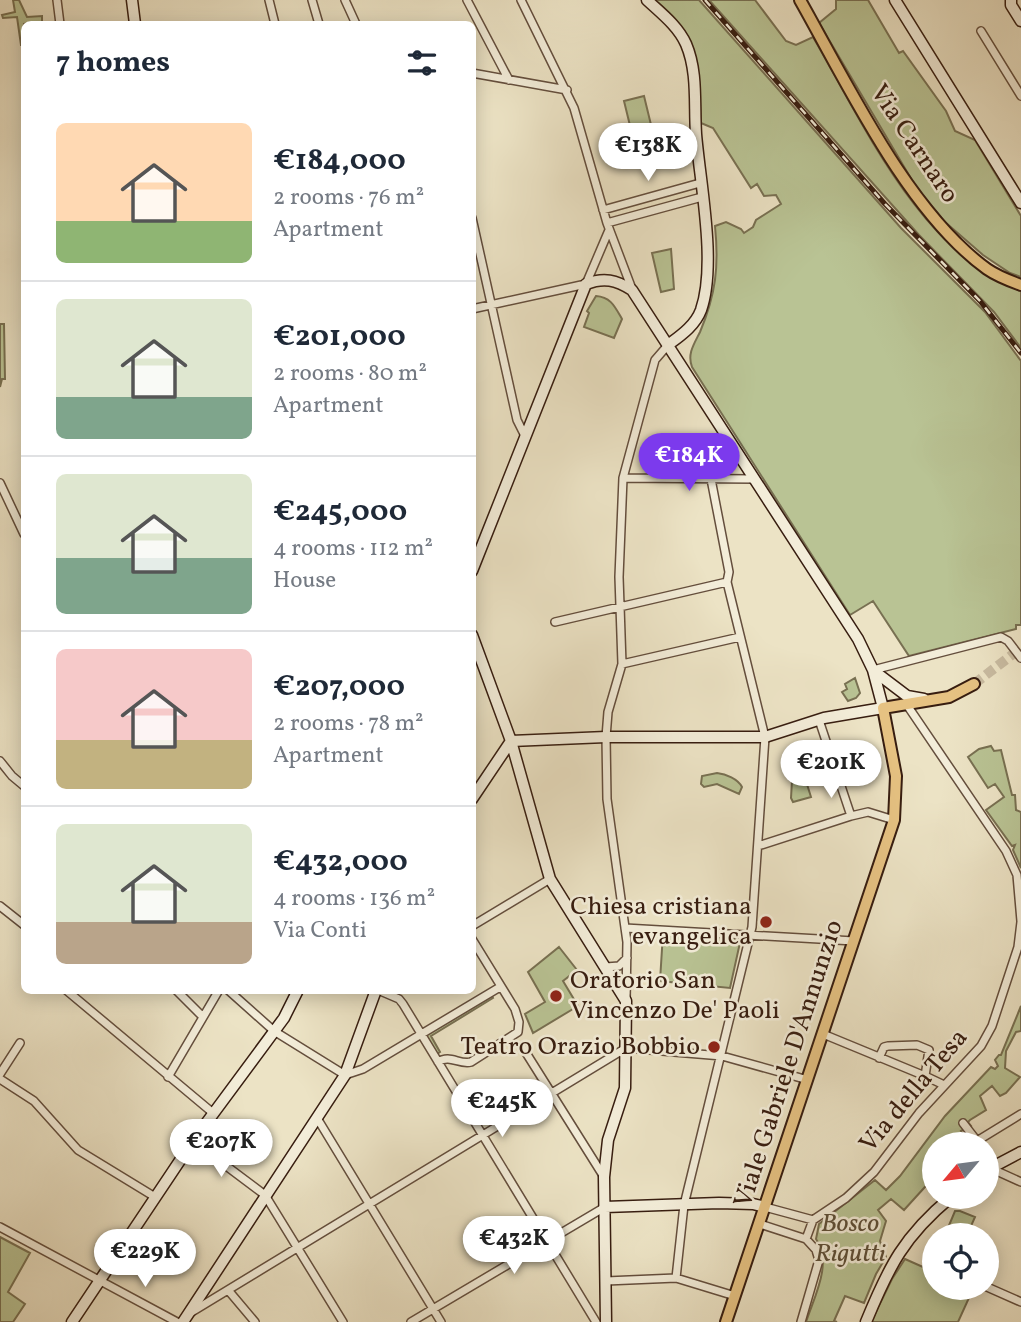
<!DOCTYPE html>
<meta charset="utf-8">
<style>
body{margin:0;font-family:Vollkorn,serif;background:#f6f6f7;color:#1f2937;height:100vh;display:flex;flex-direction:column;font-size:26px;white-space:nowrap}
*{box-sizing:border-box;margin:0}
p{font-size:23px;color:#747a83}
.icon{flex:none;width:38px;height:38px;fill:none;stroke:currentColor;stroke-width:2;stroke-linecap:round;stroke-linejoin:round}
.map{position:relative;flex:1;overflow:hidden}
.sheet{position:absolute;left:21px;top:21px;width:455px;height:973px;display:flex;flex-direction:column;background:#fff;border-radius:10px;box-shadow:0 4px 18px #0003}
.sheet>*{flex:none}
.needle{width:46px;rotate:241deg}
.tools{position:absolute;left:922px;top:1132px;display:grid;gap:14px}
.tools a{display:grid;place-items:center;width:77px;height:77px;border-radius:50%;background:#fff;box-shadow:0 4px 18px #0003;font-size:35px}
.price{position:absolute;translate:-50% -60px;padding:0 16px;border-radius:24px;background:#fff;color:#222;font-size:23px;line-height:46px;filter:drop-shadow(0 2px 4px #0008)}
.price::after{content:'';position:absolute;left:50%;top:42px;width:21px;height:16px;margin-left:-10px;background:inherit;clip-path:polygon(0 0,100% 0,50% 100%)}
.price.on{background:#7c3aed;color:#fff}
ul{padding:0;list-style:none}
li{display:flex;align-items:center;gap:21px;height:175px;padding:0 35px}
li+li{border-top:2px solid #e0e1e3}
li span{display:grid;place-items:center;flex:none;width:196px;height:140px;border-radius:10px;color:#555}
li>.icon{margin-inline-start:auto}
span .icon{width:84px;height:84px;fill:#fffc;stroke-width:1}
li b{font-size:30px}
h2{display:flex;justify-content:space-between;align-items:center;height:84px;padding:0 35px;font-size:30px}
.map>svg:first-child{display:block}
</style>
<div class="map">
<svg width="1021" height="1322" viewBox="0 0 1021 1322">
<rect width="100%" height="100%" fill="#ece3c5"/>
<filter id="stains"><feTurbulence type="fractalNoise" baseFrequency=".00286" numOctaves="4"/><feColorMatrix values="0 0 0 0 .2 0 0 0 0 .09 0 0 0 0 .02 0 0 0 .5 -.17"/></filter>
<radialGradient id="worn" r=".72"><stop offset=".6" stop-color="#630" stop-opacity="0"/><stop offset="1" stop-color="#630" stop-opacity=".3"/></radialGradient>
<path fill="#b9c394" stroke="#787052" stroke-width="2" d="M13 0H19L27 17 42 16V22L24 24V45H21L17 17 3 18 2 15 15 12Z
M654 0H699L901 228 985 312 1021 361V625H1016V629L909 656 873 601 850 615 692 367C687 354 694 344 700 332 716 294 719 266 715 226L726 222 741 229 744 233 753 227 756 220 781 204 776 195 764 196 757 184 751 188 713 128 701 123C699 90 701 49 678 23 671 15 662 7 654 0Z
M709 0H755L786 41 796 45 813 37C863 123 922 255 1021 291V348L994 312 919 235Z
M836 0H868L899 53 903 51 946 111 955 131 975 140 1021 216V277L1010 273 983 255 945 222 916 187 819 23 836 9Z
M644 96 653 133 633 138 624 101Z
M671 249 674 289 661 292 652 253Z
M596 296C611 297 615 307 622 319L614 338 584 327 589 313 587 311Z
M0 324H4L5 379H2L0 387Z
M855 678 860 693 856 698 848 701 842 692 847 689 845 684Z
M991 746 994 751 1001 750 1012 795H1015L1016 810 1021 812V868L1013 850 1015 845 1012 846 986 810 1004 797 995 784 988 788 968 757 979 749Z
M799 759 811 797 793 802 791 798 793 763Z
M717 773C726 774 738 779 742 787L739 794 717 784 704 787 701 784 702 776Z
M663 933 741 938 730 988 660 981Z
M559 947 577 970 563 981 578 1006 533 1033 525 1014 545 1002 528 972Z
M492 996 493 998 431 1036 440 1052 437 1054 426 1035Z
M1021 1006V1031L1016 1032 1006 1051 1005 1068 1020 1077 1006 1093 1000 1096 992 1086 980 1096 986 1110 970 1120 968 1122 971 1126 961 1131 970 1144H934V1177L904 1210 891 1199 878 1210 886 1221 880 1241 886 1257 876 1274 864 1303 845 1296 834 1321 837 1322H806C814 1297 833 1263 816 1239L819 1224 875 1180 886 1190 900 1176 945 1116 991 1067 995 1069 998 1066 995 1060 999 1055H1001Z
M955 1211H960L975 1217 967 1235H945Z
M0 1237 30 1253 8 1292 25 1304 13 1322H0Z
M905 1259 934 1272V1288L973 1289 958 1322H871L892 1279Z"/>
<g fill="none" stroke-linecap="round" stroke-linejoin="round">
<path stroke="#c8bba1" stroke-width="10" stroke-dasharray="10 5" stroke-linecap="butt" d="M974 684 1021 648"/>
<g stroke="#644e3d" stroke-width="10">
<path id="street" d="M57 0 60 24
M269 0 275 24
M312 0 319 24
M345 0 356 24
M467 0 509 80
M521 0 574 108 607 223 632 289
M981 31 1021 96
M472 73 567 90
M603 210 700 183
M472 218 517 420 525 436
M607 223 702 197
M472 309 586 284 609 230
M623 478 755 479
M0 483 24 534
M555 622 727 582
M622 664 740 637
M873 670 1001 637 1008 641 1021 658
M907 705 1006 851 1017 875 1021 921
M819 720 851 816 868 812 894 820
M0 761 12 776 24 786
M758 846 851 816
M0 906 24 925
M472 926 550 879
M625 928 854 941
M606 967 619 966 627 958
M66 990 213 1113
M176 990 203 1017
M228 990 274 1031 345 1075 363 1069 500 987
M378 990 399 999 403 1004 596 1322
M626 1000 627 942 607 799 606 737 608 712 622 664 619 577 623 478 655 360 668 345
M823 1034 925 1076 929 1050 917 1045 888 1046 884 1047 879 1058
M523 1048 604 1177
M438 1062C450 1054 459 1065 471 1062L518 1032 519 1022 515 1009 472 939
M0 1074 20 1043
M925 1076 944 1085
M168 1077 219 990
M0 1079 34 1101 78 1150 155 1197
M317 1118 441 1322
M963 1123 977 1141 1021 1114
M193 1141 265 1195 343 1322
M990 1168 1021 1182
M813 1220 846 1198 874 1172 919 1113 981 1046 992 1026 1018 947 1021 922
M760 1224 806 1239 813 1220 765 1207
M0 1227 177 1322
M676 1278 735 1296
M606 1281 676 1278 684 1205 752 927 765 737 727 582 729 572 711 479
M987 1287 1021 1302
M228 1290 255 1322
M190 1313 626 1048 722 1056 808 1080
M411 1322 605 1207
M801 1322 819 1260 816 1250 806 1239"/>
</g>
<g stroke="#371d10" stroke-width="13">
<path id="secondary" d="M132 0 135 24
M647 0C661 13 678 26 686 44 698 72 694 104 696 134 700 183 717 264 701 310 695 326 680 336 668 345
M895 0 1021 203
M1011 0V5L1021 21
M472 571 586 284C604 277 616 280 632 290L858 639 873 670 883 708 824 718 765 737H606L511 741
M472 635 511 741 550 879 626 1001 625 1088 608 1140 604 1177 606 1322
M874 671 907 696 924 699
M472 799 511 741
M987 1170 1021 1152
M605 1207 719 1203 753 1204 765 1207
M72 1322 193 1141 284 1018 298 990
M183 1322 345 1075 376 990
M866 1322C889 1266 904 1236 951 1197"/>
</g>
<g stroke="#371d10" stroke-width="14">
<path id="primary" d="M800 0C848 85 908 212 987 269 997 276 1010 281 1021 285
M726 1322 894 820 896 776 883 708 949 697 974 684"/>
</g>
<use href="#street" stroke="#f3edd9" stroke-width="7"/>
<use href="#secondary" stroke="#f3edd9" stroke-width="10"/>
<use href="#primary" stroke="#e6c282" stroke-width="10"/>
<g stroke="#371d10" stroke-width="5">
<path id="rail" d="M705 0 885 204 980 301 1021 353"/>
</g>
<use href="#rail" stroke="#f3edd9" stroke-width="2.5" stroke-dasharray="8" stroke-linecap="butt"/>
</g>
<g fill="#8f2418" stroke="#f3edd9" stroke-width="2.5">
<circle cx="766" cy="922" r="7"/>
<circle cx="556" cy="996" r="7"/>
<circle cx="714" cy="1047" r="7"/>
</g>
<g text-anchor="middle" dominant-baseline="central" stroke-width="5" stroke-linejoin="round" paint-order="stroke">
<g font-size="26" fill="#371d10" stroke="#f3edd9">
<text transform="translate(914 144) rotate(56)">Via Carnaro</text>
<text transform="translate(789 1064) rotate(-72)">Viale Gabriele D'Annunzio</text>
<text transform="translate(914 1091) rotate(-50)">Via della Tesa</text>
</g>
<g font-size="26" fill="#371d10" stroke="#f3edd9" text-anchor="end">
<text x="752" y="907">Chiesa cristiana<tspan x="752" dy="30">evangelica</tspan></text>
<text x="570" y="981" text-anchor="start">Oratorio San<tspan x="570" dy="30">Vincenzo De' Paoli</tspan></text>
<text x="700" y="1047">Teatro Orazio Bobbio</text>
</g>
<g font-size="26" font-style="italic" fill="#5e4f38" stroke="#f3edd9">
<text x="850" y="1224">Bosco<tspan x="850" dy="30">Rigutti</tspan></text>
</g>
</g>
<rect width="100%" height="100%" filter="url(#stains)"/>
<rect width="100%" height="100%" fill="url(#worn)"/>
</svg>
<div class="tools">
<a><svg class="needle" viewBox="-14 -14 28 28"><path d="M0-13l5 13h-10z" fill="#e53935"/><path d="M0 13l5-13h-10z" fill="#747a83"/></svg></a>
<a><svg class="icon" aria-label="locate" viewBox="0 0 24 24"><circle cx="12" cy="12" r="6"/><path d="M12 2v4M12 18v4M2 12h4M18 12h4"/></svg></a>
</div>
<b class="price" style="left:648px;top:183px">€138K</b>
<b class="price on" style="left:689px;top:493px">€184K</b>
<b class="price" style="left:831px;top:800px">€201K</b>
<b class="price" style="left:502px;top:1139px">€245K</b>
<b class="price" style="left:221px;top:1179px">€207K</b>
<b class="price" style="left:514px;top:1276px">€432K</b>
<b class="price" style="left:145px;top:1289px">€229K</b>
<section class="sheet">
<h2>7 homes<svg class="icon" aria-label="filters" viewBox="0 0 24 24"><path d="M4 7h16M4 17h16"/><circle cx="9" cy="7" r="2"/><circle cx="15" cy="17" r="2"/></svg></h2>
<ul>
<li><span style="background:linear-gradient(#ffd9b3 70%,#8fb573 0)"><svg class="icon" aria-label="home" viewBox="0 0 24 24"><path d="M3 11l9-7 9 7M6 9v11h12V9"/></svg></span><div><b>€184,000</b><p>2 rooms · 76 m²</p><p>Apartment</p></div></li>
<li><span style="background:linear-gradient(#dfe7d0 70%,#7fa58c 0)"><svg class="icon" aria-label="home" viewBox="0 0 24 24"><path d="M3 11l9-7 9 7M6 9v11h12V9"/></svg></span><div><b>€201,000</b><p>2 rooms · 80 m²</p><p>Apartment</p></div></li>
<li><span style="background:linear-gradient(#dfe7d0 60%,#7fa58c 0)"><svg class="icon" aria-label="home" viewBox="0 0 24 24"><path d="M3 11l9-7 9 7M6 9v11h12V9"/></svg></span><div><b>€245,000</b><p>4 rooms · 112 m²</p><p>House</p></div></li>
<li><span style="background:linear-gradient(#f6c9c9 65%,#c2b280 0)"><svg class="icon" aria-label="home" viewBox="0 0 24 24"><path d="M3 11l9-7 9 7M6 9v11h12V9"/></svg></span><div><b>€207,000</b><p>2 rooms · 78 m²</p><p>Apartment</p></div></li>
<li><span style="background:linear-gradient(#dfe7d0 70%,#b9a48a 0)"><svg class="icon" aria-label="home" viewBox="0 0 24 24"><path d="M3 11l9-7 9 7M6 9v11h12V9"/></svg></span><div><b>€432,000</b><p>4 rooms · 136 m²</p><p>Via Conti</p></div></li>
</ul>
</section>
</div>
